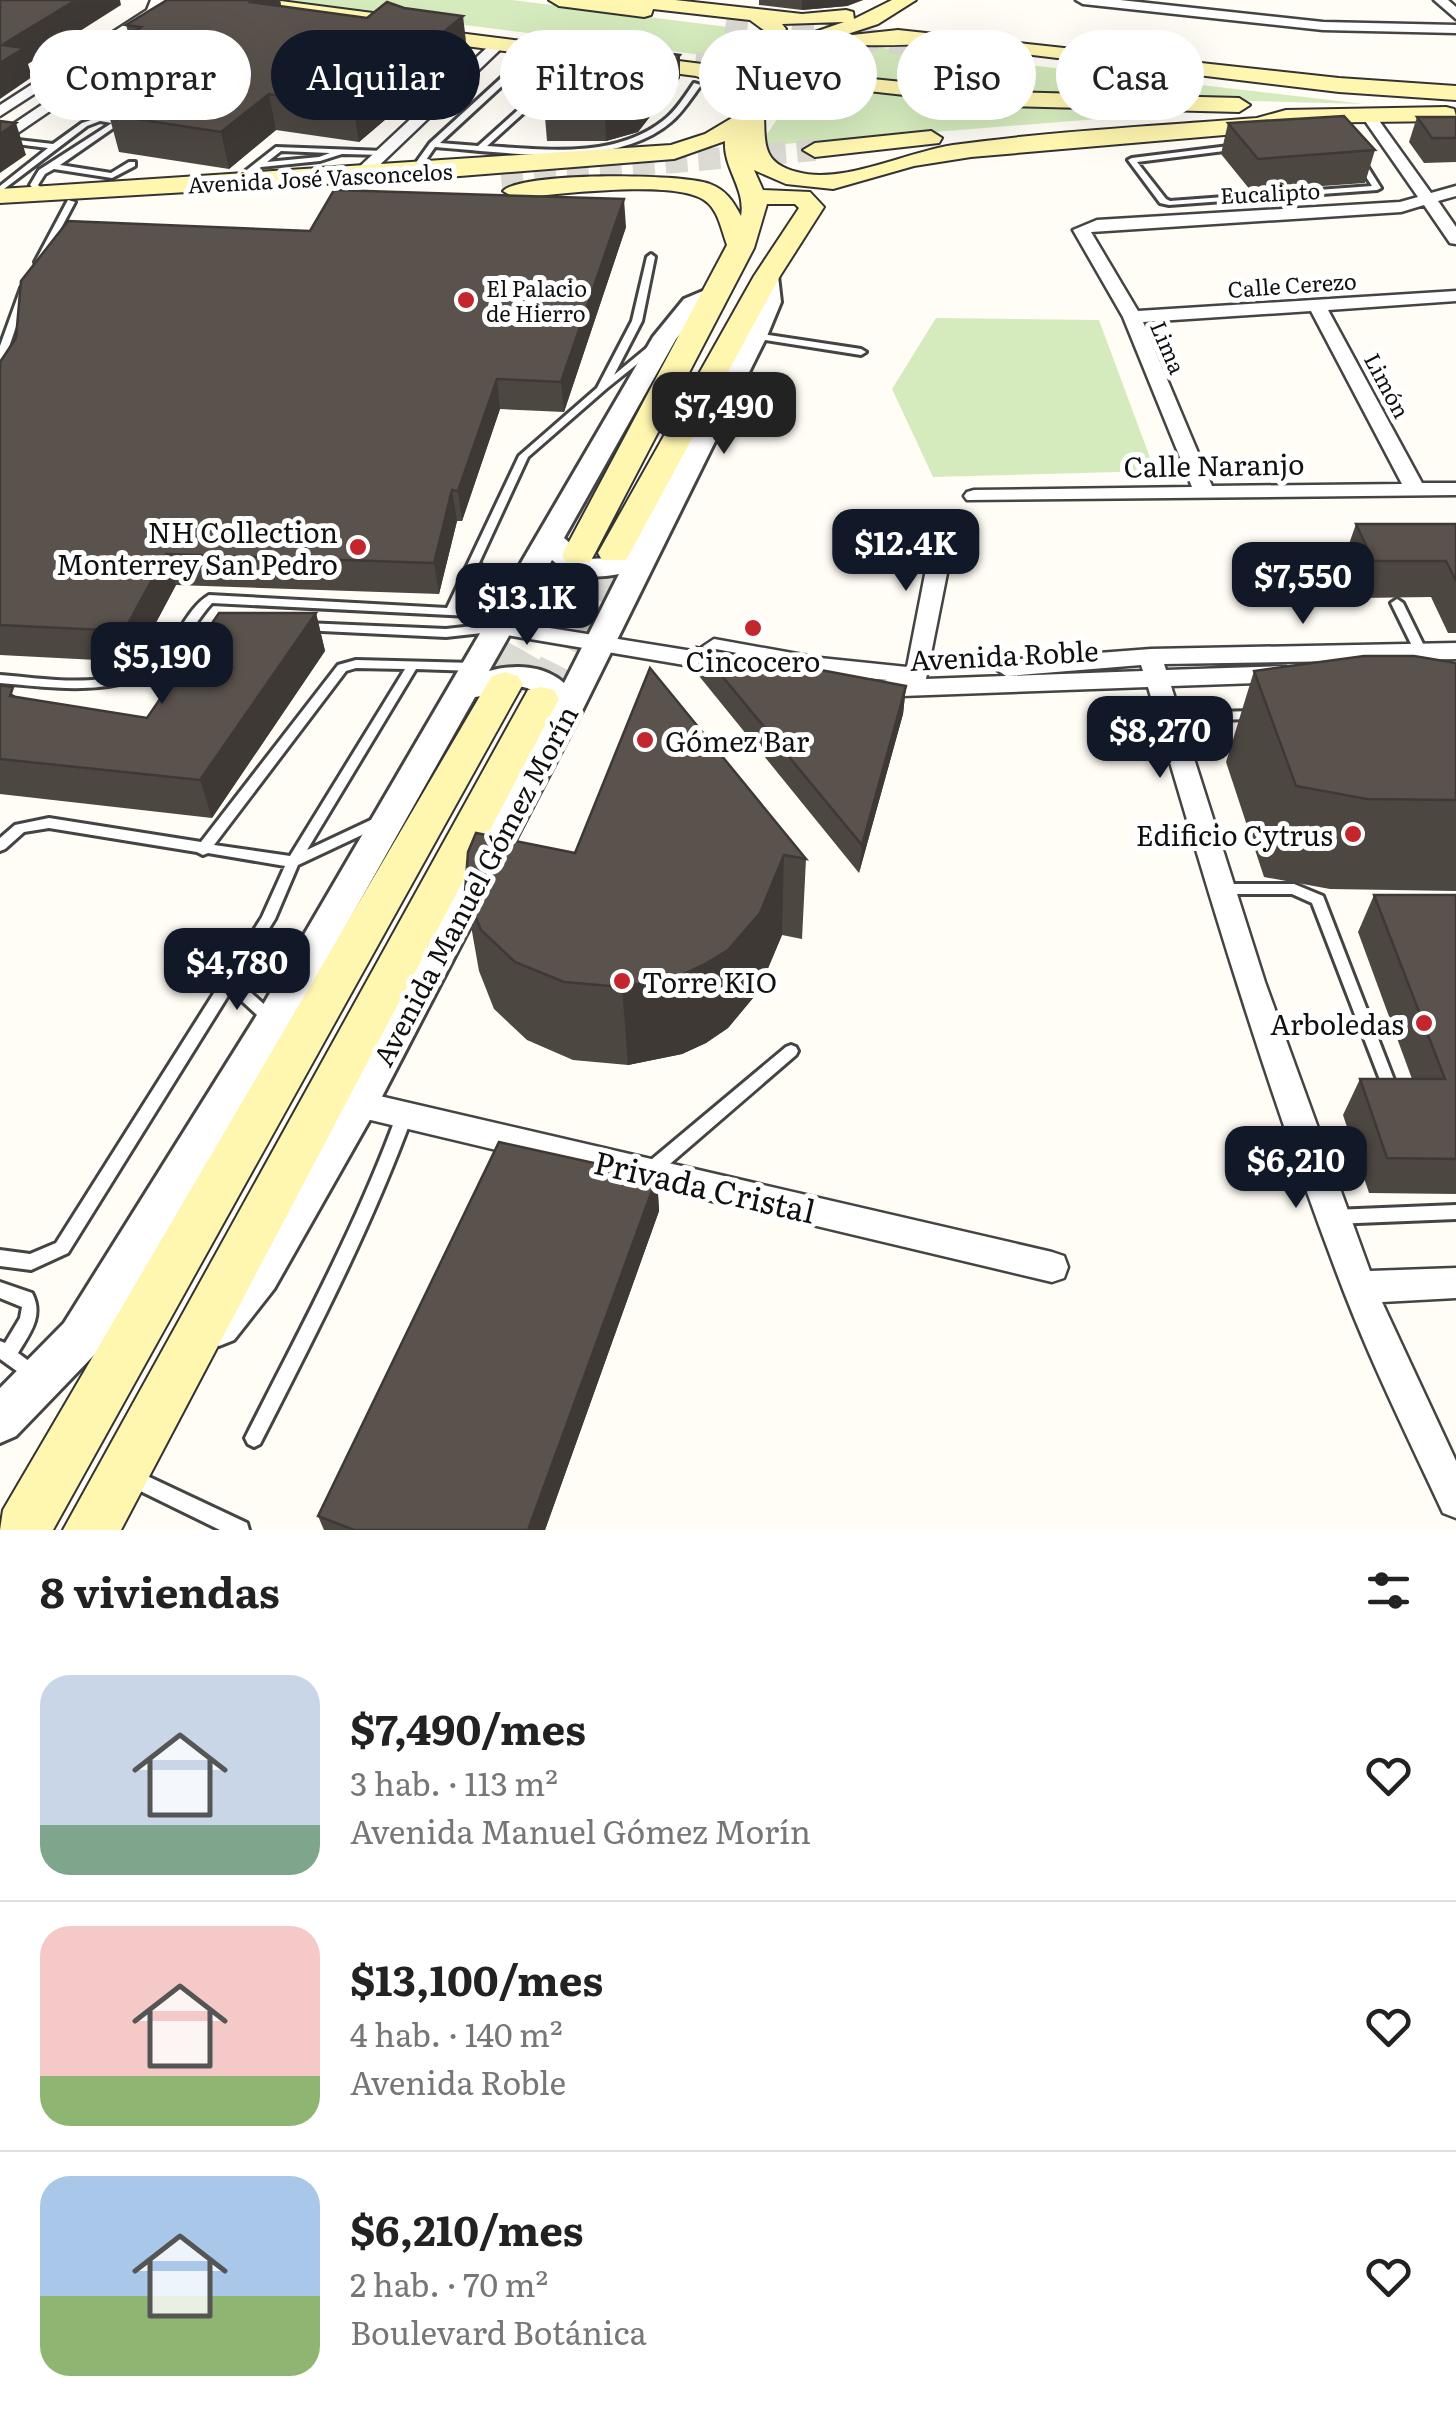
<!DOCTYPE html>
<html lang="es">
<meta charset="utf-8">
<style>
body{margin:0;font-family:Literata,serif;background:#f6f6f6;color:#222;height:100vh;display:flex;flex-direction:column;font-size:38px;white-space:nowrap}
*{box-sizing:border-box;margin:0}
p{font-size:32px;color:#767676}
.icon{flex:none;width:55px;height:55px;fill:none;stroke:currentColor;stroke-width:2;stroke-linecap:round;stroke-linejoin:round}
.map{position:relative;height:1530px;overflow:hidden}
.drawer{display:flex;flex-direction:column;background:#fff;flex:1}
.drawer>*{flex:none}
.banner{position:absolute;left:30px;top:30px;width:1398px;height:90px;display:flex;gap:20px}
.price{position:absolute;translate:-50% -85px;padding:0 22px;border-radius:20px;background:#111827;color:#fff;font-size:32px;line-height:65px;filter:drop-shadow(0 2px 5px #0008)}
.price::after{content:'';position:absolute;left:50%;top:60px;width:30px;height:22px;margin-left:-15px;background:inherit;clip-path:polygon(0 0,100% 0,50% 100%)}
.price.current{background:#222;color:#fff}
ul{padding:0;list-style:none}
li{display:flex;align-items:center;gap:30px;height:250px;padding:0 40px}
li+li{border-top:2px solid #e0e0e0}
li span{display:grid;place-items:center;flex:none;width:280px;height:200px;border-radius:30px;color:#555}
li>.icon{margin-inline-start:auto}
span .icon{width:120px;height:120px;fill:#fffc;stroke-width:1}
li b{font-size:42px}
h2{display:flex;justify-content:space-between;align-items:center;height:120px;padding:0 40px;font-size:42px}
.chip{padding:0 35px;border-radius:45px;background:#fff;box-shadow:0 10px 40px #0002;font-size:35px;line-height:90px}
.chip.current{background:#111827;color:#fff}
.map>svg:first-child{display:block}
</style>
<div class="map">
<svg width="1456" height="1530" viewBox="0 0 1456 1530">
<rect width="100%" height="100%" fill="#fffdf5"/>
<path fill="#d5ebbd" d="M269 0H512L736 28 734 32 763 36 745 58 713 53 709 56Z
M857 45 1364 104 1033 95 811 70 840 49Z
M801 84 1026 108 1185 112 759 146Z
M936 318 1099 320 1155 471 933 477 892 389Z"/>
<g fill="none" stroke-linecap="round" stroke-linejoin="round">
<path stroke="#dbdad3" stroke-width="22" stroke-dasharray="22 11" stroke-linecap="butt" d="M726 22 945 49
M695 63 822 80
M501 177 815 150"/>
<path stroke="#dbdad3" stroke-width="29" stroke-dasharray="29 15" stroke-linecap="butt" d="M568 573 578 555
M604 573 614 553"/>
<path stroke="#dbdad3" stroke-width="38" stroke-dasharray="38 19" stroke-linecap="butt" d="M505 684 569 571
M541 699 605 571"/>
<g stroke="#444" stroke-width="6">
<path id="service" d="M566 51 569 53 570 68 610 72 614 74 610 76 569 72 487 146C545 150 615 159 664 120 676 111 685 96 694 83L701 85C692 97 683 112 671 122 614 171 505 152 435 147L417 173H411L410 171 430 143 511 69 560 73 563 69V53ZM516 73 555 77 478 146 440 143Z
M100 117H109L122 122 60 165 111 173 129 162H135V166L112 178 54 169 45 174 38 185 46 193 45 195H39L30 185 39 170 112 123 100 121 87 126 0 192V186L48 148 0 142V138L53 144 82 123Z
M1237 145 1241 147 1240 149 1137 162 1166 199 1170 201 1372 186 1357 163 1361 161H1364L1381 188 1377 190 1169 205 1160 203 1128 160 1132 158Z
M276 147 384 151 388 153 384 155 342 154 320 161 261 167 240 184H234V180ZM281 151 330 153 319 157 267 162Z
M68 200 75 202 43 262 36 264 35 262Z
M651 254 655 257 642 321 614 375 649 346 652 345 657 348 606 389 528 457 479 563 521 598 515 602 511 601 476 571 458 609 505 611 509 612 511 615 509 618 212 603C196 620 186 643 168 659 125 700 53 687 0 683V675C52 679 125 694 165 649 180 633 189 607 209 595L447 608 519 456 597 388 632 321 647 257Z
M25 285 29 288 5 359 0 362V346L21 288Z
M755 333 861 349 866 352 861 355 752 338V334Z
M1397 599 1403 603 1427 652 1425 655H1417L1415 652 1391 603Z
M305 623 446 629 500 623 506 627 500 631 446 637 301 630 299 627Z
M356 660 474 663 480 667 474 671 416 669 307 850 373 819H383L384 822 383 825 298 865 275 919 237 980 278 1017 280 1021 278 1025 273 1027 268 1025 231 991 68 1253 31 1270 0 1266V1250L30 1254 56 1243 221 982 220 979 222 975 226 974 262 917 285 866 208 853 203 855 197 852 49 828 24 832 5 849 0 851V838L15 825 49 818 201 842 338 665ZM356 668 405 669 290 856 214 845 346 671Z
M1254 711 1260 715 1254 719 1172 721 1166 717 1172 713Z
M1223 884H1294L1323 896 1396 1085 1394 1089 1389 1091 1384 1089 1382 1085 1312 903 1292 894H1223L1218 893 1216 889 1218 885Z
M791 1045 796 1047 798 1051 796 1055 657 1175 651 1177 645 1175 643 1170 645 1165 786 1047Z
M405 1107 410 1109 413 1114C371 1229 315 1336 260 1444L254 1447 248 1444 245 1438 248 1432C301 1327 357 1224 397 1114L400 1109Z
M1456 1205V1219L1333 1224 1327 1222 1325 1217 1327 1212 1333 1210Z
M0 1282 32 1293C44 1316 30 1333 18 1353L41 1370 44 1376 41 1382 35 1384 0 1359V1341L5 1343 20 1318 22 1307 0 1298Z
M130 1468 247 1523 249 1530H220L124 1483 121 1477 124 1471Z"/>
</g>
<g stroke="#444" stroke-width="5">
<path id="minor" d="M151 0H165L157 15 0 116V105L147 10Z
M1076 0H1120L1323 22 1456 25V33L1323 30 1083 4Z
M1434 0H1448L1456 7V19Z
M494 41 506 44 367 177H355V171Z
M107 61 119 64 0 145V133Z
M1370 114 1375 115 1431 193 1456 186V196L1438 201 1456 227V244L1450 243 1424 205 1401 212 1091 232 1138 311 1456 291V301L1328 310 1422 483H1456V495L967 500 964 496 967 492 974 490 1192 487 1123 317 1073 230 1097 220 1400 202 1418 197 1363 118ZM1311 311 1402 484 1212 486 1143 322Z
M946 517 957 523 926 679 1143 671 1141 665 1006 676 994 668 1006 660 1151 649 1456 643V659L1164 664 1166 670 1284 666 1296 674 1284 682 1171 686 1265 982 1370 1271 1456 1268V1298L1382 1302 1456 1461V1518L1443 1513C1409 1440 1373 1367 1344 1292 1268 1094 1207 890 1148 687L875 697 867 695 863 689 867 683 888 680 820 674 739 659 744 665 732 673 500 634 489 627 500 620 711 654 702 647 714 639 820 658 907 667 935 523Z
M358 1091 1052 1252 1064 1256 1068 1267 1064 1278 1052 1282 358 1117 347 1113 343 1104 347 1095Z"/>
</g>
<g stroke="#444" stroke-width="6">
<path id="tertiary" d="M767 269 778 276 781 302 767 336 580 715 372 1116 274 1289 234 1340 219 1346 204 1340 197 1325 204 1310 244 1261 344 1092 548 715C531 670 509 691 475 697L286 1032 96 1353 16 1436 0 1443V1388L64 1323 260 1010 653 337 684 299 717 285 728 292 700 309 676 339 564 538 589 559 608 558 633 546 743 336 757 302 756 276ZM552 560C571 577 595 579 619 574L564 683C544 665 515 664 489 671Z"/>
</g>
<g stroke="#333" stroke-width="4">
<path id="secondary" d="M218 0H273L419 19 426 21 427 29 702 64 740 57 765 31 750 20 653 9 651 15 644 17 559 6 549 0H675L802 14 846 10 853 12 854 19 892 0H916L878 24 823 42 764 115C765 146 763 163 797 172 842 185 906 152 953 145 1054 131 1156 126 1257 118L1286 110 1446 107 1454 109 1456 116 1446 121 1291 123 1259 132 971 157 914 166 833 189 786 184 754 170 763 190 810 192 824 207 780 276 630 553 626 560H602L598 553 754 276 799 208 795 204H767L754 248 594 555 590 562H566L562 555 727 245C722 232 719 213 708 203 683 177 552 195 515 198L503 191C520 172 682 173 710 184 726 190 733 201 741 216 746 189 723 168 725 141L674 159 460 176 0 203V189L671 145 705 134 742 112C735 89 717 84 696 76L419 40 412 38 411 30 228 6ZM844 22 809 34 758 95 730 74C757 67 772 54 786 29L782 24Z
M898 30 1339 78 1456 86V100L1339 92 941 44C921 43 851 49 842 41L852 35Z
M822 74 1004 92 1239 98 1250 105 1239 112 1004 106 814 85 811 80 814 75Z
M931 131 942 138 939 143 815 157 803 150 815 143Z
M505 672 518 676 523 684 53 1530H0L3 1510 487 684 492 676Z
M541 687 554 690 559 699 121 1530H63L523 699 528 690Z"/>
</g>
<use href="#service" fill="#fff" fill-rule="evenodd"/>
<use href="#minor" fill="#fff" fill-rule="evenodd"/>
<use href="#tertiary" fill="#fff" fill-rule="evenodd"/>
<use href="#secondary" fill="#fff6b0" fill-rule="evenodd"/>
</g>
<path fill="#4d4742" d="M167 0H280L281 6 467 50 359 142 276 130 229 169 119 152 109 115 120 107 91 103 81 67 129 35 126 25Z
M759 0H863L847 6 802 10 759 5Z
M680 78 638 132 606 141H547L545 117Z
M1417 117H1456V162L1424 163 1409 142Z
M1228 123 1375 150 1365 183 1251 191 1221 154Z
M626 227 564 412 500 409 462 521H457L439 594 176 585 135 662 0 655V362L310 231Z
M1356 524H1456V633H1448L1431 597 1360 598 1343 561Z
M316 613 325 651 212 818 0 794V685L17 697 147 718Z
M698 647 906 686 903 714 859 873 699 676Z
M1456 663V891L1330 889 1264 877 1226 762 1254 671Z
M650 668 806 859 802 939 782 935 758 992 728 1028 706 1043 682 1054 628 1065 573 1060 527 1040 494 1009 479 971 465 892 575 853Z
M1374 895H1456V1194L1369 1193 1343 1115 1360 1079H1412L1358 932Z
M657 1177 659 1211 545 1530H324L318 1516Z"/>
<path fill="#3f3936" d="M76 0H120L121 5 28 64 32 77 0 99V63L2 45Z
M252 0H280L283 17 250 2Z
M802 0H863L847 6 802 10Z
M463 16 467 50 359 142 353 106Z
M680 55V78L638 132 606 141 605 117Z
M269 94 276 130 229 169 221 132Z
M16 123 26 155 0 173V134Z
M624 199 626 227 564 412 561 382Z
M497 379 500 409 462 521 458 491Z
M452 490 457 521 439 594 434 563Z
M166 554 176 585 135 662 124 631Z
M316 613 325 651 212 818 200 780Z
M906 686 903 714 859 873 862 845Z
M784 855 782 935 758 992 728 1028 706 1043 682 1054 628 1065 622 987Z
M657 1177 659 1211 545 1530H528Z"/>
<path fill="#5a524d" stroke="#3f3936" stroke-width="2.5" d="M0 0H76L2 45 24 48 0 63Z
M167 0H252L250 2 367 18 387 2 404 8 463 16 353 106 269 94 221 132 109 115 161 78 81 67 141 27 126 25Z
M626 48 680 55 637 108 605 117H545L563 102 586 94Z
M1344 116 1375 150 1258 159 1228 123Z
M1417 117H1456V138H1432Z
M0 121 16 123 0 134Z
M334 190 624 199 561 382 497 379 458 491 452 490 434 563 166 554 124 631 0 625V362L16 338 21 281 68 221 310 231Z
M1356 524H1456V581L1446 561H1373Z
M219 613H316L200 780 0 759V685L13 687 10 696 147 718Z
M698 647 906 686 862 845Z
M1364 656H1414L1456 663V800L1367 799 1296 786 1254 671Z
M650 668 806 859 784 855 760 913 728 950 705 964 680 976 622 987 564 982 515 962 481 930 465 892 468 852 476 833 575 853Z
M1374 895H1456V1159L1387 1158 1360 1079H1445Z
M499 1142 657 1177 528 1530H354L318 1516Z"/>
<g fill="#c4262e" stroke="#fff" stroke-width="4">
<circle cx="466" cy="300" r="10"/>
<circle cx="358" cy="547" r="10"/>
<circle cx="753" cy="628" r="10"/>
<circle cx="645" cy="740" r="10"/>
<circle cx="1353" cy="834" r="10"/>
<circle cx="622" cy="981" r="10"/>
<circle cx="1424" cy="1023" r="10"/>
</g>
<g text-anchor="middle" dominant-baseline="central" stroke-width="10" stroke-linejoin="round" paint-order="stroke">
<g font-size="22" fill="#111" stroke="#fff">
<text transform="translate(320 177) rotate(-3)">Avenida José Vasconcelos</text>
<text transform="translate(1270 192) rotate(-3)">Eucalipto</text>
<text transform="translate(1292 284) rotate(-4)">Calle Cerezo</text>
<text transform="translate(1169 347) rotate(67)">Lima</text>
<text transform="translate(1388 385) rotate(62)">Limón</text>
</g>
<g font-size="22" fill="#111" stroke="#fff" text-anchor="start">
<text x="486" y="287">El Palacio<tspan x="486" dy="25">de Hierro</tspan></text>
</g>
<g font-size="28" fill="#111" stroke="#fff">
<text transform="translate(1214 464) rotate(-1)">Calle Naranjo</text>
<text transform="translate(1004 654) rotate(-3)">Avenida Roble</text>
<text transform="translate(474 885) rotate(-62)">Avenida Manuel Gómez Morín</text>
</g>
<g font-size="28" fill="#111" stroke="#fff" text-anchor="end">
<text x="338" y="531">NH Collection<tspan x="338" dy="32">Monterrey San Pedro</tspan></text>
<text x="753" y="660" text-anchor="middle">Cincocero</text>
<text x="665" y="740" text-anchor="start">Gómez Bar</text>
<text x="1333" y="834">Edificio Cytrus</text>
<text x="642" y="981" text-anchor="start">Torre KIO</text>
<text x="1404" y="1023">Arboledas</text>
</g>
<g font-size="32" fill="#111" stroke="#fff">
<text transform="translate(705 1185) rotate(13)">Privada Cristal</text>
</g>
</g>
</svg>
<b class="price current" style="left:724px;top:457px">$7,490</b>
<b class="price" style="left:906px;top:594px">$12.4K</b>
<b class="price" style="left:1303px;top:627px">$7,550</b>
<b class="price" style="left:527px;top:648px">$13.1K</b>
<b class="price" style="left:162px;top:707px">$5,190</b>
<b class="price" style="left:1160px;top:781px">$8,270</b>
<b class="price" style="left:237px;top:1013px">$4,780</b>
<b class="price" style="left:1296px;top:1211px">$6,210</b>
<div class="banner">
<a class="chip">Comprar</a>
<a class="chip current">Alquilar</a>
<a class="chip">Filtros</a>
<a class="chip">Nuevo</a>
<a class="chip">Piso</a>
<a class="chip">Casa</a>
</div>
</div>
<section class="drawer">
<h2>8 viviendas<svg class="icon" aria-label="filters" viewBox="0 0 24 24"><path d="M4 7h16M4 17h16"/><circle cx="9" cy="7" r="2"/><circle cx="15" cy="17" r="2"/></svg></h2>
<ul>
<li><span style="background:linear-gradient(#c9d6e8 75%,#7fa58c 0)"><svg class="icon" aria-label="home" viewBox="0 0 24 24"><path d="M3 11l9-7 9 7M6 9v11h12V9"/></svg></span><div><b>$7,490/mes</b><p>3 hab. · 113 m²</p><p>Avenida Manuel Gómez Morín</p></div><svg class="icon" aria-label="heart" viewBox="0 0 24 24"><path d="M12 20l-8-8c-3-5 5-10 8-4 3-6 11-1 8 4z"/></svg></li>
<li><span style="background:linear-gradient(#f6c9c9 75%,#8fb573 0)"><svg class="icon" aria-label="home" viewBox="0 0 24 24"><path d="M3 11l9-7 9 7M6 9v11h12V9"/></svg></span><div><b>$13,100/mes</b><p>4 hab. · 140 m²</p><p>Avenida Roble</p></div><svg class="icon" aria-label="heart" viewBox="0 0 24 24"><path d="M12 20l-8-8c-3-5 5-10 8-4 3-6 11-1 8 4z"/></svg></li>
<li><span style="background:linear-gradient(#a9c7e8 60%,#8fb573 0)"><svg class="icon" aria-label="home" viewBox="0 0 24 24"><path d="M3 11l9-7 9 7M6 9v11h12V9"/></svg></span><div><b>$6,210/mes</b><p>2 hab. · 70 m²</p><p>Boulevard Botánica</p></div><svg class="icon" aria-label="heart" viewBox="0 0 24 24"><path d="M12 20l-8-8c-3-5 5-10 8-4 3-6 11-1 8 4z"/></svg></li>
</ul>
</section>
